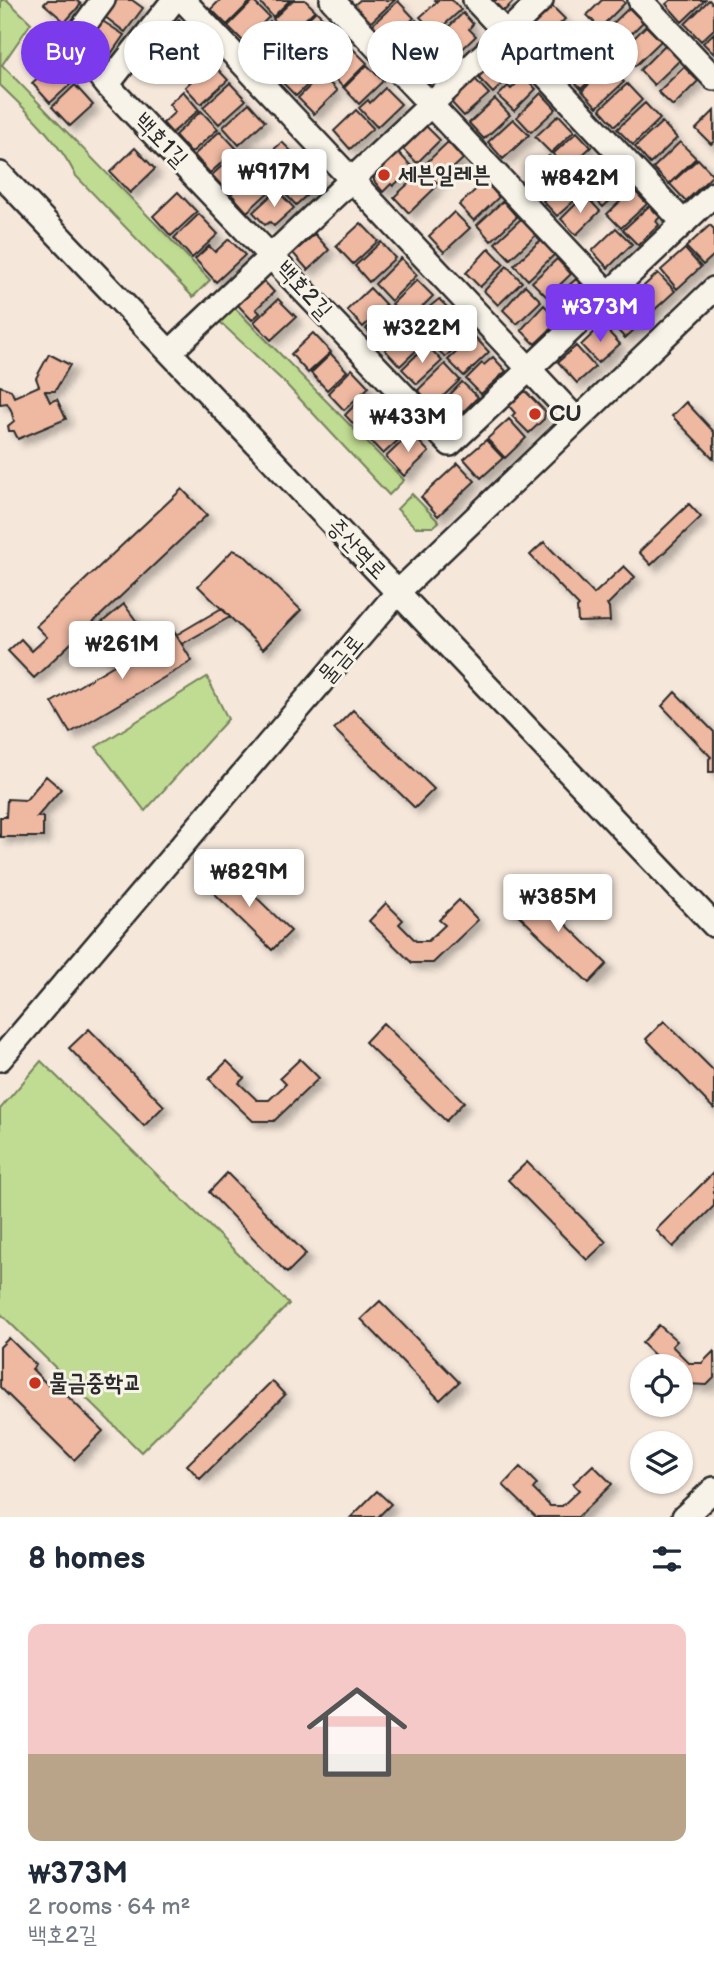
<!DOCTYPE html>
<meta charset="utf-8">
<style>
body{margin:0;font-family:"Balsamiq Sans","Poor Story",sans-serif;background:#f6f6f7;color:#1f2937;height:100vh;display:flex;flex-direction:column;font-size:26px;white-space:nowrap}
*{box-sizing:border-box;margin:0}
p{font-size:23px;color:#747a83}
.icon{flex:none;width:38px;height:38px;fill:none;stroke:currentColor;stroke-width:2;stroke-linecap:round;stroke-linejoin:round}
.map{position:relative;height:1517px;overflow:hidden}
.drawer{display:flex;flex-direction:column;background:#fff;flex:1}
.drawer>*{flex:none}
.top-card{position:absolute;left:21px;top:21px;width:672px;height:63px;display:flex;gap:14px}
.controls{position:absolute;left:630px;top:1354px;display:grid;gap:14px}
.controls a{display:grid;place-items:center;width:63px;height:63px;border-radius:50%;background:#fff;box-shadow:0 2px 5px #0004;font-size:35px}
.price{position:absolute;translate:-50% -60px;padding:0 16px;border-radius:7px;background:#fff;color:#222;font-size:23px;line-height:46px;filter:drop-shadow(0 2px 4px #0008)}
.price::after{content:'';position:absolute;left:50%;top:42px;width:21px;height:16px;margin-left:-10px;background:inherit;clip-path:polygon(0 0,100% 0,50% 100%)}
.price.active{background:#7c3aed;color:#fff}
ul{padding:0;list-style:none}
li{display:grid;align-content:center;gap:14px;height:371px;padding:0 28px}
li span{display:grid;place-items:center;height:217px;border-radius:14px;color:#555}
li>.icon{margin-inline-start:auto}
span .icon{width:126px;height:126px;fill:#fffc;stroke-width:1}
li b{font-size:30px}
h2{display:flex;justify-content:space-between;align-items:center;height:84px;padding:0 28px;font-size:30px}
.tag{padding:0 24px;border-radius:32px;background:#fff;box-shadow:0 2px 5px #0004;font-size:24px;line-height:63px}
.tag.active{background:#7c3aed;color:#fff}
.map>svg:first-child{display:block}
</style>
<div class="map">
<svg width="714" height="1517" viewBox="0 0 714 1517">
<defs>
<filter id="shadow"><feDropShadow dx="6" dy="6" stdDeviation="3.5" flood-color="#0004"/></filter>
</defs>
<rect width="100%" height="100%" fill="#f5e7da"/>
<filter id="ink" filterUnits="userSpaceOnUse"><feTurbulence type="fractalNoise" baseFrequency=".0143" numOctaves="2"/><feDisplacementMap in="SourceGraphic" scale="14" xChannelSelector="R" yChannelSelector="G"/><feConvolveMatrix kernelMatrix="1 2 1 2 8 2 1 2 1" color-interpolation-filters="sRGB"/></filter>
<g filter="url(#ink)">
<path fill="#c0db92" stroke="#76835e" stroke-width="2" d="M1 0H7L31 23 2 65 210 280 193 297 76 176C59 141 28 112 0 85Z
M234 307 404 480 389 495 284 382 219 321Z
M412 494 439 522 433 527H415L397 509Z
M207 677 228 719 145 811 96 747Z
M41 1061 289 1304 141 1452 0 1313V1109Z"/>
<path fill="#eeb8a1" stroke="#2b2b2b" stroke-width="2" filter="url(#shadow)" d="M48 0H76L81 4 65 22 44 4Z
M117 0H132L143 8 125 32 104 16Z
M220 0H252L227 25 211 9Z
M258 0H290L273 17Z
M293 0H305L315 10 289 35 273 19Z
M360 0H395L370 23 354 5Z
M435 0H452L461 10 435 33 420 17 437 2Z
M491 0H515L505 10H500Z
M602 0H622L625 3 600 28 587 15Z
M671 0H705L682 22 666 4Z
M709 0 714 5V29L701 41 685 24Z
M253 1 269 17 244 42 228 26Z
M398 1 414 18 388 42 372 25Z
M548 2 565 19 543 41 526 24Z
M629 8 643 22 618 47 603 33Z
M316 11 332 27 306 52 290 36Z
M463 13 473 24 469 29 476 36 455 56 438 37Z
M179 19 189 31 172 45 178 52 161 66 146 47Z
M101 20 124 35 108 58 86 42Z
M416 20 432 37 409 58 393 41Z
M270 21 286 37 262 60 247 44Z
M570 26 586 43 558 68 543 52Z
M646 26 661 41 635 66 621 51Z
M332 29 348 45 324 69 309 53Z
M714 33V54L703 43Z
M288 40 303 56 279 79 264 63Z
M435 40 451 59 428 80 411 61Z
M665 45 680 60 654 85 640 70Z
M590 46 607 64 581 89 564 71Z
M351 47 367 63 343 87 327 71Z
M500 55 513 69 500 81 502 84 493 93 477 76Z
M304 57 320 73 296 96 280 80Z
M211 62 228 80 201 104 185 87Z
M54 63 72 83 50 103 32 83Z
M367 65 383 81 359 104 344 88Z
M609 65 624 82 597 107 582 91Z
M684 67 698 81 673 106 658 92Z
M322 74 337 91 314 114 298 98Z
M524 76 536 89 514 111 498 96 508 86 511 89Z
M475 79 489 94 464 116 451 102Z
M230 83 246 100 219 124 203 107Z
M627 84 642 100 615 126 600 109Z
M75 85 93 105 70 126 52 107Z
M385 88 401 104 377 127 359 108 368 100 370 103Z
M183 91 199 110 172 133 163 123 175 112 169 104Z
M541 93 556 109 531 132 517 117Z
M495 99 510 115 484 139 469 123Z
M249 103 265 121 239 145 223 127Z
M645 103 660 119 633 145 617 129Z
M356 110 373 128 350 149 334 131Z
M201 111 218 129 191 153 175 135Z
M714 111V141L711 144 696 129Z
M559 115 574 131 551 153 535 137Z
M513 119 529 135 503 159 488 142Z
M662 122 677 138 650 164 635 147Z
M426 126 440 140 417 163 403 149Z
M220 131 237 149 210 173 194 155Z
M577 132 591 147 567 169 553 154Z
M282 142 301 161 276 184 257 165Z
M448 142 463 159 437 183 422 167Z
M680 142 696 158 669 184 653 168Z
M135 148 155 169 130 193 110 172Z
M238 151 255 169 228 193 212 175Z
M398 152 413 168 393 186 391 184 383 192 374 181V174Z
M549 156 564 172 539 196 524 180Z
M698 159 713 175 686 201 670 184Z
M303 163 321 182 296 205 278 186Z
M615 169 629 183 603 207 590 193Z
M257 170 273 188 247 212 231 194Z
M420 173 435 188 409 213 394 197Z
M568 177 583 193 557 216 543 201Z
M485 181 499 197 474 221 459 205Z
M633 189 647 204 621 228 607 214Z
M277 190 294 208 274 226 270 222 265 225 253 212Z
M178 192 197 212 171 236 153 216Z
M585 195 600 211 576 235 561 219Z
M503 201 517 217 491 241 477 225Z
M649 206 660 217 656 221 659 225 638 245 623 230Z
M454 212 470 228 444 252 429 236Z
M199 214 218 234 192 258 174 238Z
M521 219 536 235 510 259 495 243Z
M361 223 378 241 353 264 336 246Z
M710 225 714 229V255L703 265 686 247Z
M616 228 632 244 608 268 592 251Z
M315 234 329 250 308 270 293 253Z
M229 239 245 255 216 282 195 259 209 246 215 252Z
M542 239 556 253 528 280 514 265Z
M381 242 395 258 369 282 355 266Z
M489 248 504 264 480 287 466 273Z
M685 249 701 267 677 289 661 270Z
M401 258 417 275 391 301 375 284Z
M557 259 571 274 547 297 532 282Z
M507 266 522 282 498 305 484 291Z
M658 273 675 291 651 313 634 295Z
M261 278 274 292 256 309 260 313 252 320 235 302Z
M576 279 588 292 583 297 585 299 565 316 551 301Z
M417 280 433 296 408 321 392 304Z
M525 285 541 301 517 324 503 310Z
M370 288 386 305 363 327 347 310Z
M278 299 296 317 271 340 254 322Z
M439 299 453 313 426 339 410 323Z
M632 299 648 317 625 338 608 320Z
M544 305 559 321 535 344 521 330Z
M389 307 405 324 383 346 366 329Z
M456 317 471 333 445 357 430 341Z
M407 325 424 343 400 366 385 350Z
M602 325 620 344 598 363 581 345Z
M313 333 331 352 308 373 291 354Z
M474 336 489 352 464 376 448 360Z
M427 345 442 361 417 384 402 369Z
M576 346 595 367 577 383 558 362Z
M49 354 70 365 55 391H45L50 402 57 399 66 419 18 439 14 431H9L8 426 14 421 11 410 7 403 0 404V386L11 390 14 397 39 386 36 378Z
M331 354 347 371 327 390 311 373Z
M493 357 506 371 481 394 466 379 482 363 484 365Z
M445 364 460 380 433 406 418 390Z
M352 369 369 387 344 410 328 393Z
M462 382 478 397 455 420 440 405Z
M525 391 545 411 544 419 529 433 512 416 515 413 509 406Z
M367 393 385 412 362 433 345 415Z
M686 402 714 432V459L672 416Z
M388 414 406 433 383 454 365 435Z
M509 419 526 438 505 458 487 439Z
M411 433 429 452 404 476 386 457Z
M486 440 503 458 481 478 464 459Z
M458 463 475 481 438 516 421 497Z
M182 489 207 515 34 678 8 651 21 639 32 651 47 637 36 626Z
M689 504 701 517 651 565 639 552Z
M544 542 594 594 624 566 635 577 607 605 609 607 610 621 578 622 577 608 579 606 530 555Z
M233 550 243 554 301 610 263 649 198 586Z
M124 604 145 633 106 660 88 634Z
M222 608 230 617 182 644 176 635Z
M173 630 192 661 70 733 52 702Z
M129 644 135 653 128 657 122 649Z
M675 692 714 732V772H709V759L711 757 662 706Z
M353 710 434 789 415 808 334 729Z
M46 776 61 789 37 817H43V837H0V817H6L7 799 26 800Z
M225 867 291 931 272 950 207 886Z
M526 886 607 964 589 983 508 905Z
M459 900 478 920 433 963H412L369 921 386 903 403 920 399 924 416 941H428L445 925 439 920Z
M664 1021 714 1071V1109L646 1039Z
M383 1023 464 1102 446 1121 365 1042Z
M89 1029 164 1106 144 1126 69 1048Z
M300 1059 319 1078 274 1121H253L209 1079 227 1061 244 1078 239 1083 257 1100H269L286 1084 280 1078Z
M527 1162 606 1242 587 1260 508 1180Z
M714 1172V1206L673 1247 656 1230Z
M227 1173 306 1254 287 1273 209 1192Z
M380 1301 459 1382 440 1400 361 1319Z
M659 1325 677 1341 672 1346 689 1363H702L714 1351V1378L707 1385 686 1384 681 1380V1367H667L642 1343Z
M9 1338 36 1365 32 1369 48 1385 52 1381 103 1431 74 1460 0 1387V1347Z
M272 1381 285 1395 200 1479 187 1465Z
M593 1465 612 1484 578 1517H536L503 1485 520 1467 537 1484 533 1489 550 1506H562L579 1490 573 1484Z
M377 1491 391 1504 378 1517H351Z"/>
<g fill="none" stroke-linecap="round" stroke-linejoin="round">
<g stroke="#2b2b2b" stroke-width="28">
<path id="minor" d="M103 0 72 42 107 85 450 444 714 194
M183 0 577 420
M332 0 609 294
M475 0 684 223
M640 0 714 78
M107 85 174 0
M0 174 714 925
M170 352 541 0
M0 1059 398 592 714 289
M684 1517 714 1489"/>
</g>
<use href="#minor" stroke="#f7f3e8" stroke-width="23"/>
</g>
</g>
<g fill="#c8321e" stroke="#f7f3e8" stroke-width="2.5">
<circle cx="384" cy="175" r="7"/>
<circle cx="535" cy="414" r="7"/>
<circle cx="35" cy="1383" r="7"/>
</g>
<g text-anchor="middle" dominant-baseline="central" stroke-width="6" stroke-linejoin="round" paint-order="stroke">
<g font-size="23" fill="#2b2b2b" stroke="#f7f3e8">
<text transform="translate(161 140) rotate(46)">백호1길</text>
<text transform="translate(304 290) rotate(47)">백호2길</text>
<text transform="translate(357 549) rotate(46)">증산역로</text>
<text transform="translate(341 659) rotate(-50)">물금로</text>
</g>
<g font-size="23" font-weight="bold" fill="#2b2b2b" stroke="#f7f3e8" text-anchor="start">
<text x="398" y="175">세븐일레븐</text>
<text x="549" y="414">CU</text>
<text x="49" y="1383">물금중학교</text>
</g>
</g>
</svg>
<div class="controls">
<a><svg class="icon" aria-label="locate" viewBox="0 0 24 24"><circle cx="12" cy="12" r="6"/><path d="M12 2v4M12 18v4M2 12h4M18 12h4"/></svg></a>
<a><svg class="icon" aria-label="layers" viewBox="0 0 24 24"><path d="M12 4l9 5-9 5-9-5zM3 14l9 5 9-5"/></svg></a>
</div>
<b class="price" style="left:274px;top:209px">₩917M</b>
<b class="price" style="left:580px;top:215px">₩842M</b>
<b class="price active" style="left:600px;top:344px">₩373M</b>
<b class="price" style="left:422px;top:365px">₩322M</b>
<b class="price" style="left:408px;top:454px">₩433M</b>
<b class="price" style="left:122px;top:681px">₩261M</b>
<b class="price" style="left:249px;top:909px">₩829M</b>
<b class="price" style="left:558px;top:934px">₩385M</b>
<div class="top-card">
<a class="tag active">Buy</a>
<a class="tag">Rent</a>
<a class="tag">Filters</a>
<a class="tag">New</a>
<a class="tag">Apartment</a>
</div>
</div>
<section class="drawer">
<h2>8 homes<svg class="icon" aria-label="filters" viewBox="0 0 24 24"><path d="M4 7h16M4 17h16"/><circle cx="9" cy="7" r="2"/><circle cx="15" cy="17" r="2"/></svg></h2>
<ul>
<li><span style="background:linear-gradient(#f6c9c9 60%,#b9a48a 0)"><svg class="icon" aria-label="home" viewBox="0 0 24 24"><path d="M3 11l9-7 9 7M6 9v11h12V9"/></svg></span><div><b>₩373M</b><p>2 rooms · 64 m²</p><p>백호2길</p></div></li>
</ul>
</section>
